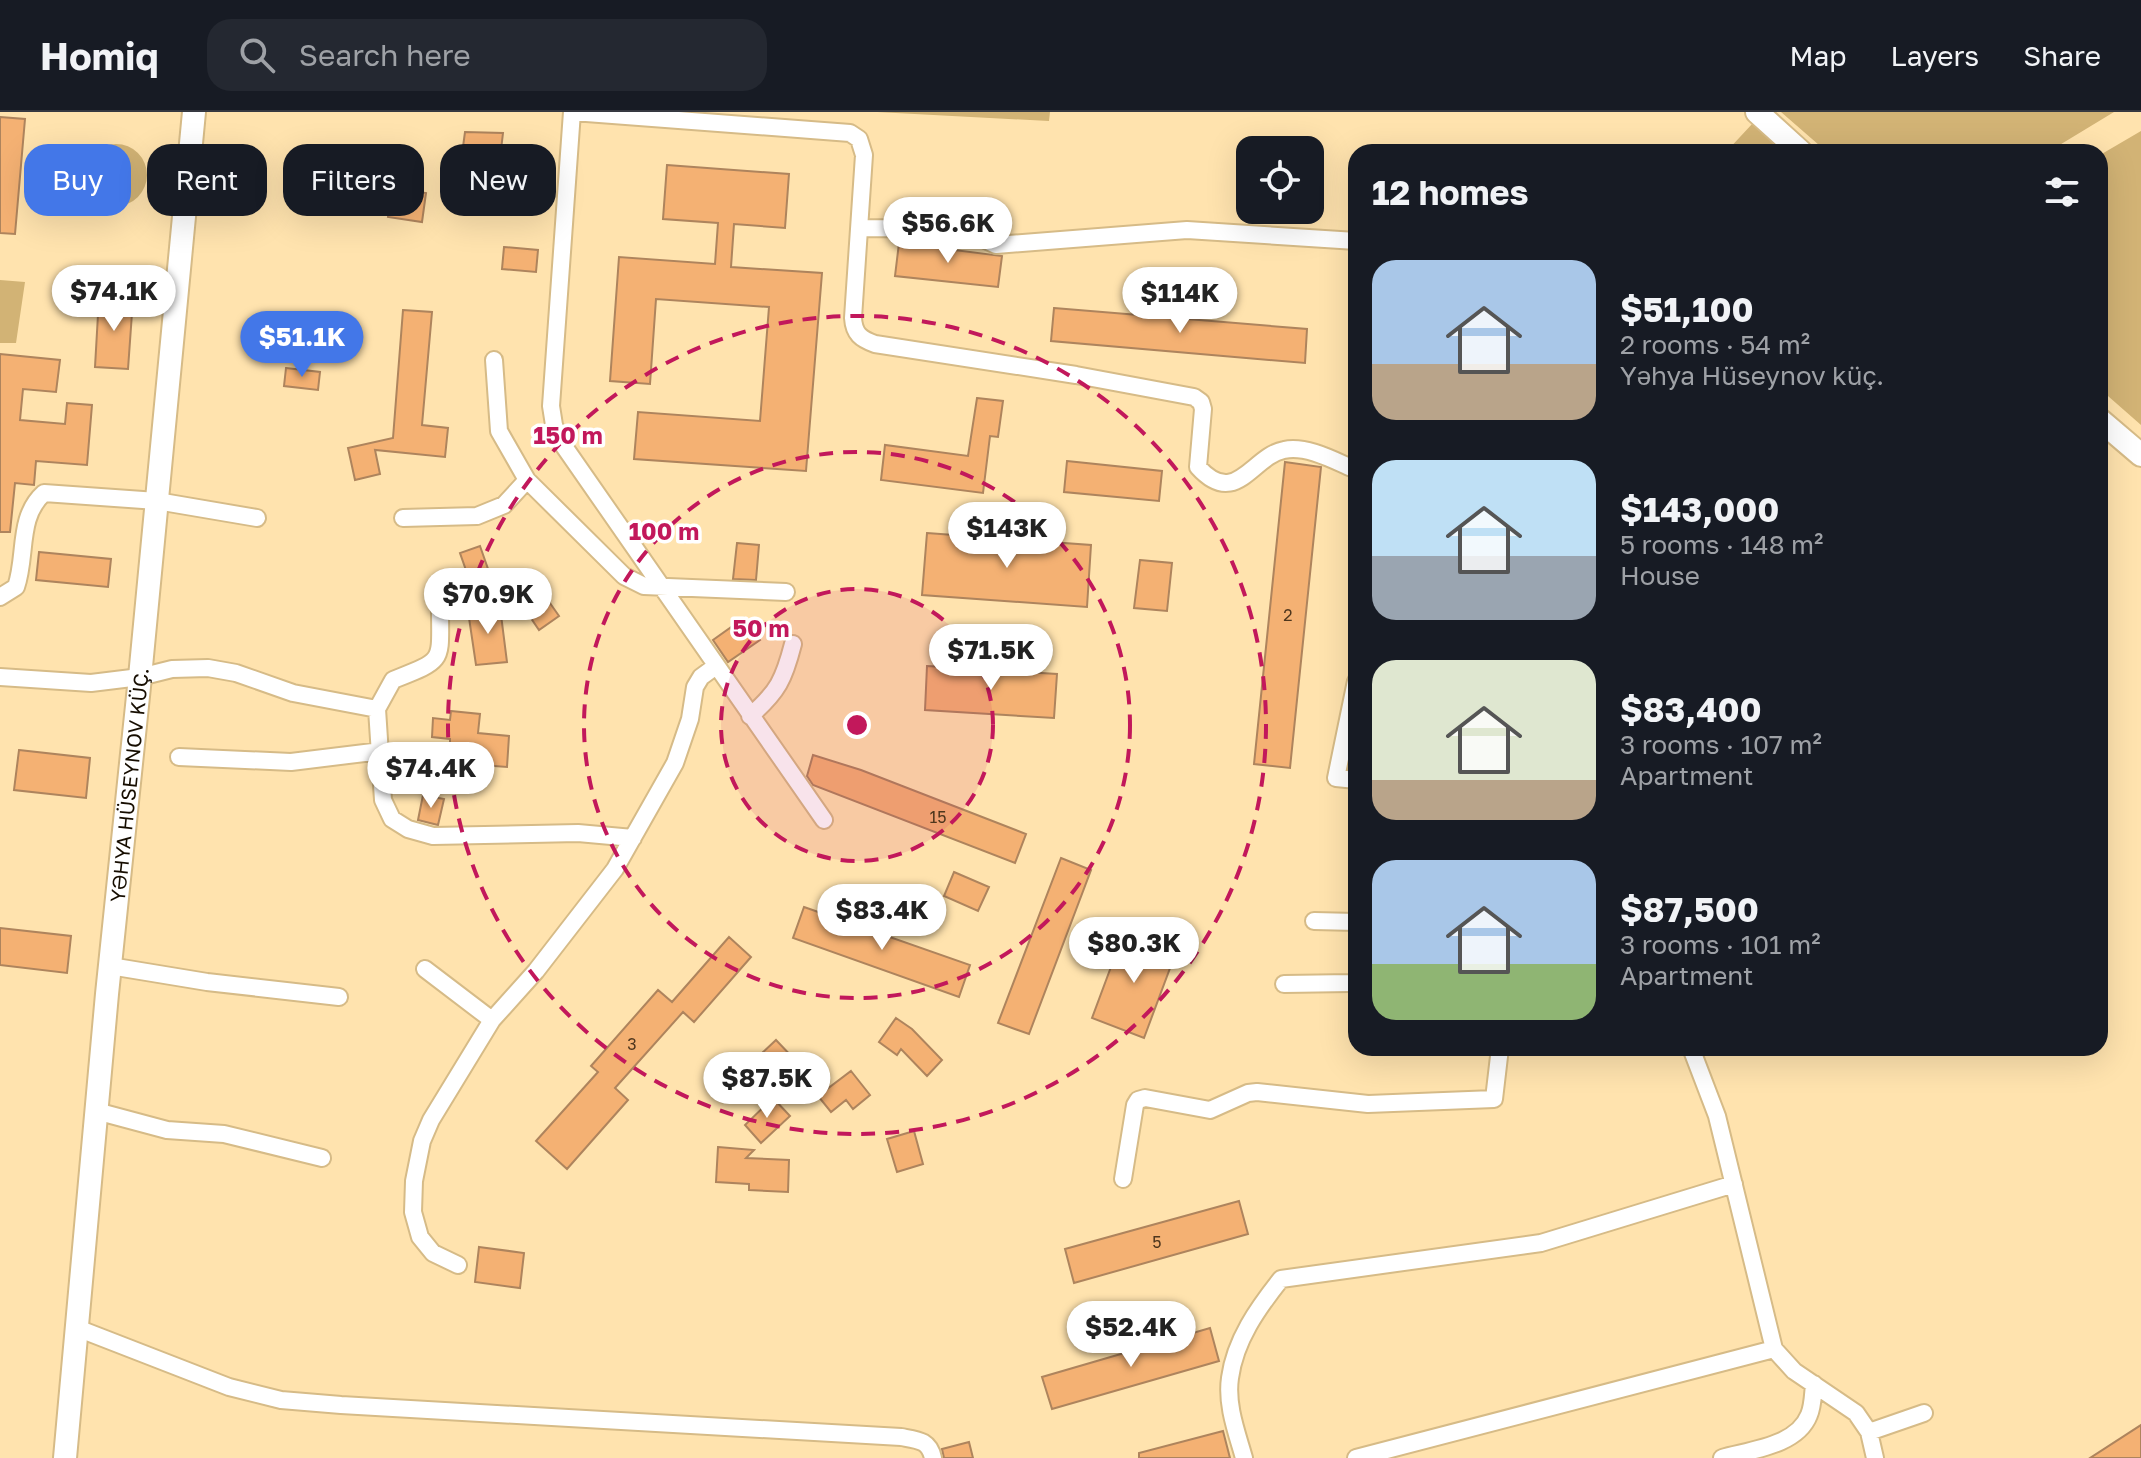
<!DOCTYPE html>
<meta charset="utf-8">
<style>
body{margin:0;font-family:"Golos Text",sans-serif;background:#242831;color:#f1f3f6;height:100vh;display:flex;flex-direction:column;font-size:30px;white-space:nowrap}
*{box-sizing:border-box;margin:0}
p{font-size:26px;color:#9ea1a6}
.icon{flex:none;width:44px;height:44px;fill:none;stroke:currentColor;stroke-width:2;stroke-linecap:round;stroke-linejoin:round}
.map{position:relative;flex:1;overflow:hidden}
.details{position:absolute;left:1348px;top:32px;width:760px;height:912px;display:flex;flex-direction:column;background:#171b24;border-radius:24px;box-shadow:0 8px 32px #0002}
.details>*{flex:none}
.top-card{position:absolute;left:24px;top:32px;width:760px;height:72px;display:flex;gap:16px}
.fabs{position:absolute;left:1236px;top:24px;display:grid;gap:16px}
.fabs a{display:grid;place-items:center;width:88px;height:88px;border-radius:16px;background:#171b24;box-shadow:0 8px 32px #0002;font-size:40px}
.price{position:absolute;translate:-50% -68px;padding:0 18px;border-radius:28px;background:#fff;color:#222;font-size:26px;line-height:52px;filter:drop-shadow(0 2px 4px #0008)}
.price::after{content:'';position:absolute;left:50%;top:48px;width:24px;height:18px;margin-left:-12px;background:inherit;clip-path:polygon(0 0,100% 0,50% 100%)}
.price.current{background:#4377e8;color:#fff}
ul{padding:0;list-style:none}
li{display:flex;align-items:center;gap:24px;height:200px;padding:0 24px}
li span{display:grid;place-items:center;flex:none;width:224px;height:160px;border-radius:24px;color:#555}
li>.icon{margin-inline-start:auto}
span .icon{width:96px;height:96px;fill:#fffc;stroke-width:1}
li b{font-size:34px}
h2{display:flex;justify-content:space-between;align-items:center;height:96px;padding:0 24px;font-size:34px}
.chip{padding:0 28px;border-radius:24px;background:#171b24;box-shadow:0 8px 32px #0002;font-size:28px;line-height:72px}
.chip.current{background:#4377e8;color:#fff}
header{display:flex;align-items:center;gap:48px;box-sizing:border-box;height:112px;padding:0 40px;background:#171b24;border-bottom:2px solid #363941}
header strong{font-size:38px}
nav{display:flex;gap:44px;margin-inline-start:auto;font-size:28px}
.search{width:560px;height:72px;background:#242831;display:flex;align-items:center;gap:20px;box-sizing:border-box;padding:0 28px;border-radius:24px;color:#9ea1a6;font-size:30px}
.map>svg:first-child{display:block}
</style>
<header>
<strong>Homiq</strong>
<div class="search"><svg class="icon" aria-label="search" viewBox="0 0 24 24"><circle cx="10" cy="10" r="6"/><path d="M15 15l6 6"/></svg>Search here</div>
<nav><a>Map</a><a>Layers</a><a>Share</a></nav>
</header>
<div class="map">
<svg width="2141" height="1346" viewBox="0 0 2141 1346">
<rect width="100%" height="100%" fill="#ffe3ae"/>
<path fill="#d2b375" d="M877 0H1050L1049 9Z
M1781 0H2114L2048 40H1827Z
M1753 11 1785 40H1726Z
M2141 19V313L2100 277V43Z
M85 63a31 31 0 1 1 62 0a31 31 0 1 1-62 0Z
M0 168 25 170 16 231H0Z"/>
<path fill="#f4b173" stroke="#ae845d" stroke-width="2" d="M0 5 25 7 15 122 0 121Z
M465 20 503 21 500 46 462 42Z
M667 53 789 62 785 116 734 112 731 155 822 161 806 359 634 347 638 300 760 309 769 195 656 187 650 272 610 269 619 145 715 152 718 111 663 107Z
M392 76 426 81 422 110 388 105Z
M899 131 1002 144 998 175 895 164Z
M504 135 538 138 536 160 502 157Z
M99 185 133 187 128 257 95 255Z
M1054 196 1307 217 1305 251 1051 229Z
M403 198 432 200 422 313 448 316 445 345 375 338 380 362 355 368 348 336 393 326Z
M0 242 60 248 56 280 23 277 20 308 65 312 67 291 92 293 87 353 36 349 34 373 15 371 10 420H0Z
M286 256 320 260 318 278 284 274Z
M977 286 1003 289 998 325 990 324 983 381 881 368 885 333 968 344Z
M1067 349 1162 359 1159 389 1064 380Z
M1285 350 1321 355 1290 656 1254 652Z
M927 421 1091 433 1087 495 922 483Z
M737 431 759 433 756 468 733 467Z
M480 434 488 457 468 464 460 441Z
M39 440 111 447 108 475 36 468Z
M1140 448 1172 451 1167 499 1134 496Z
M538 474 559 504 539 518 518 487Z
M500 495 507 550 476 553 468 499Z
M744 506 760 528 728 550 713 528Z
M927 554 1057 562 1054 606 925 598Z
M451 599 480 602 478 621 509 624 507 655 481 653 482 639 450 636V627L432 625 433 606 450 608Z
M19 638 90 646 86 686 14 678Z
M813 643 861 658 1026 722 1015 751 813 673 807 664Z
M423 683 444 687 438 713 418 708Z
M1061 746 1091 758 1029 922 998 911Z
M954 760 989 775 978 799 944 784Z
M804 795 970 853 959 885 793 826Z
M0 816 71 824 67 861 0 853Z
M1124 820 1176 840 1144 926 1092 906Z
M729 825 751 845 694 910 683 900 615 976 628 988 567 1057 536 1029 598 960 591 954 658 878 672 890Z
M896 906 912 917 942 948 927 964 901 937 897 943 879 930Z
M776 928 796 949 780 964 761 942Z
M851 959 870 983 853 997 846 988 831 1000 818 984Z
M773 986 790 1004 761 1031 745 1013Z
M914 1019 923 1052 897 1060 887 1027Z
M718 1035 754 1038 746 1046 789 1048 788 1080 749 1078V1072L716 1070Z
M1239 1089 1248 1122 1074 1171 1065 1137Z
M479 1135 524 1141 520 1176 475 1170Z
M1210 1216 1219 1249 1052 1297 1042 1265Z
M2141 1313V1346H2090Z
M1223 1319 1230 1346H1139V1341Z
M969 1330 973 1346H944L942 1337Z"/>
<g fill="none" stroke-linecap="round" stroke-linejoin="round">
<g stroke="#d6bb87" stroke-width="20">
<path id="street" d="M572 0 551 294 554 313 561 330 824 708
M573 0 850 21 859 27 864 43 853 206C854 222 861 227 875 232L1076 263 1194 285 1201 290 1203 297 1198 355C1236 397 1252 344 1284 338 1307 333 1335 349 1356 358
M860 116 955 117 969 120 996 133 1187 118 1356 129
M494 248 499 319 527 368 624 464 644 474 786 480
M403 406 477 404 504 393 527 368
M0 485 16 475C27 444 17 405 44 381L157 389 257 406
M0 565 91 571 140 565 172 557 208 556 236 561 293 581 377 597 383 688 392 707 408 717 433 724 578 721 633 726
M1356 569 1336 666 1356 668
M377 597 393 568C446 547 440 551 440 495
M750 604C778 580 784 567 793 532
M179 645 291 650 381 639
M1314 809 1356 810
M110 854 207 870 339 885
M425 857 492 908
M1284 872 1351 871 1356 868
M1691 936 1717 1004 1774 1237 1794 1259 1856 1301 1869 1320 1875 1346
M96 999 167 1018 224 1022 322 1046
M1123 1067 1135 993 1138 988 1145 986 1210 998 1248 981 1257 980 1368 992 1494 987 1500 936
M458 1153 433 1141 420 1125 413 1100 414 1069 422 1029 431 1008 492 908 536 859 615 757 675 651 690 607 695 575 701 565 716 554
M77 1216 229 1275 281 1288 341 1293 901 1325C918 1328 929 1328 933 1346
M1869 1320 1924 1301
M1244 1346C1237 1321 1226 1293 1230 1266 1235 1228 1258 1196 1281 1167L1541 1131 1734 1072
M1356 1346 1774 1237
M1722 1346C1750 1338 1797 1334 1809 1303 1813 1294 1813 1281 1814 1272"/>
</g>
<g stroke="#d6bb87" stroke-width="26">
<g id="secondary">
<path d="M1757 0 1801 40"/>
<path d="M2100 308 2141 343"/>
<path id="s1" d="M65 1346 107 882 140 565 194 0"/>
</g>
</g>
<use href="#street" stroke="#fff" stroke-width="16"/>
<use href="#secondary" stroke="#fff" stroke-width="22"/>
</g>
<circle cx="857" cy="613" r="136" fill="#c2185b" fill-opacity=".12"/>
<g fill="none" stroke="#c2185b" stroke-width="4" stroke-dasharray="14 10">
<circle cx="857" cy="613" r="136"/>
<circle cx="857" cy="613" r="273"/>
<circle cx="857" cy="613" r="409"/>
</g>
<g text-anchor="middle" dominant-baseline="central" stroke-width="7" stroke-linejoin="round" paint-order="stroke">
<g font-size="16" fill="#4e361d">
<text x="1288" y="503">2</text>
<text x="938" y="705">15</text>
<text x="632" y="932">3</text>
<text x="1157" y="1130">5</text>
</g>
<g font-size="20" fill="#160d00" stroke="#fff">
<text stroke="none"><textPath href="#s1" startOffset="676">YƏHYA HÜSEYNOV KÜÇ.</textPath></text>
</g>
</g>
<circle cx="857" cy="613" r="12" fill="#c2185b" stroke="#fff" stroke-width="4"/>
<g font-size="24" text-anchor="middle" font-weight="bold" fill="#c2185b" stroke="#fff" stroke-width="7" stroke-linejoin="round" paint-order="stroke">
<text x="568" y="332">150 m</text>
<text x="664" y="428">100 m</text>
<text x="761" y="525">50 m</text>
</g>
</svg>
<div class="fabs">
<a><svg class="icon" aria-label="locate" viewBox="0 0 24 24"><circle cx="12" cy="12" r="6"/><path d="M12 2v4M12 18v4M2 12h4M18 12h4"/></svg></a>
</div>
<b class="price" style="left:948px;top:153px">$56.6K</b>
<b class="price" style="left:114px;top:221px">$74.1K</b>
<b class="price" style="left:1180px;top:223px">$114K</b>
<b class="price current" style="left:302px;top:267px">$51.1K</b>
<b class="price" style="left:1007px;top:458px">$143K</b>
<b class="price" style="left:488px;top:524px">$70.9K</b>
<b class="price" style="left:991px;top:580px">$71.5K</b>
<b class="price" style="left:431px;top:698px">$74.4K</b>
<b class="price" style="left:882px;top:840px">$83.4K</b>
<b class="price" style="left:1134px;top:873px">$80.3K</b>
<b class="price" style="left:767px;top:1008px">$87.5K</b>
<b class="price" style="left:1131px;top:1257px">$52.4K</b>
<div class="top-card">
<a class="chip current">Buy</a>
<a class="chip">Rent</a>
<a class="chip">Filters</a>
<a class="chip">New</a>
</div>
<section class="details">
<h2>12 homes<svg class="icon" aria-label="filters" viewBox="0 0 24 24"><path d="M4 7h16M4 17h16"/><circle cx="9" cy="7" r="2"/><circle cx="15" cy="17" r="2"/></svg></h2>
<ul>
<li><span style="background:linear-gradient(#a9c7e8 65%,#b9a48a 0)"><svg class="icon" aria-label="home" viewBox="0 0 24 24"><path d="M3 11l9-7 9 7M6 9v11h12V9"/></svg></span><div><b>$51,100</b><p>2 rooms · 54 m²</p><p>Yəhya Hüseynov küç.</p></div></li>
<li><span style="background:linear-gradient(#bfe0f5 60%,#9aa5b1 0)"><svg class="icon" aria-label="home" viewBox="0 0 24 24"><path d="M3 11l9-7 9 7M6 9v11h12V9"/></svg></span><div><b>$143,000</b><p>5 rooms · 148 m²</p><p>House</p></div></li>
<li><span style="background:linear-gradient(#dfe7d0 75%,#b9a48a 0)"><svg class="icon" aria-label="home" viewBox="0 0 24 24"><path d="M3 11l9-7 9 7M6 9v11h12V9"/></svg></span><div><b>$83,400</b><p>3 rooms · 107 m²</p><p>Apartment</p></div></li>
<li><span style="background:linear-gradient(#a9c7e8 65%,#8fb573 0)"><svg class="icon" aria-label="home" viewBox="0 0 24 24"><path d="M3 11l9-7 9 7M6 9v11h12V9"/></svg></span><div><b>$87,500</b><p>3 rooms · 101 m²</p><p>Apartment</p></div></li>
</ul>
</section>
</div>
